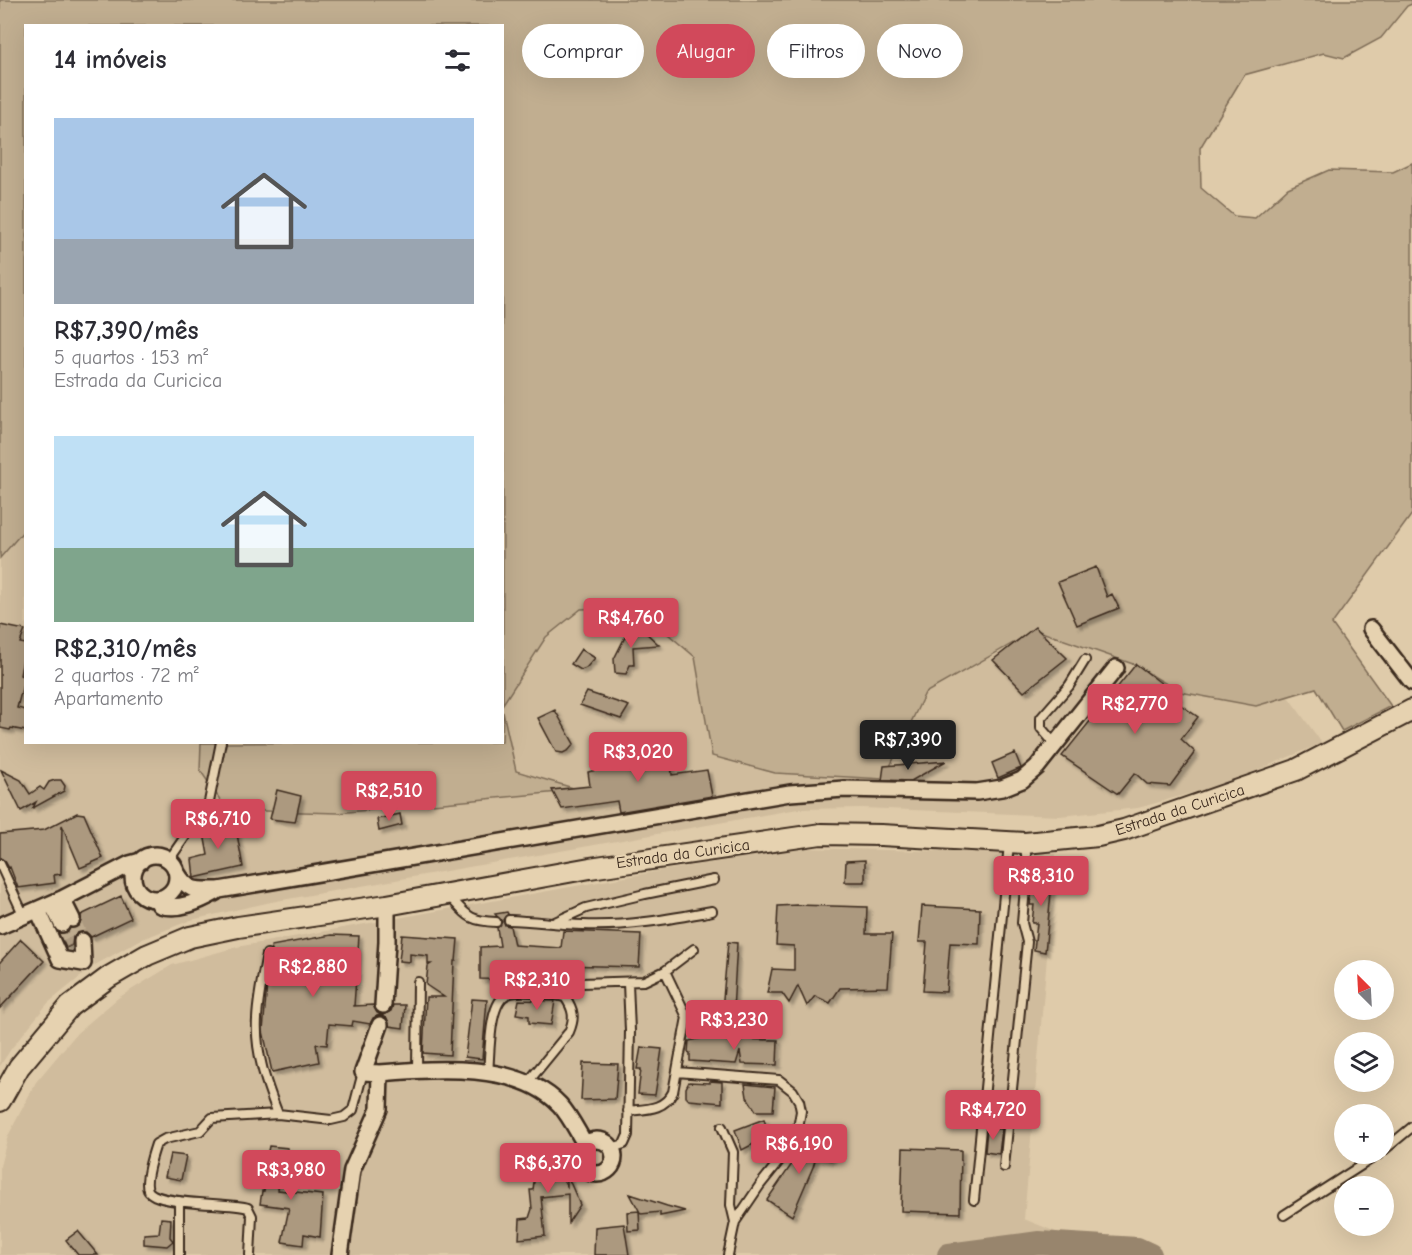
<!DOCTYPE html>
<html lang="pt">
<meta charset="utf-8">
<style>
body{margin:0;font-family:"Comic Neue",sans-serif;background:#f2f2f3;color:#2b2b33;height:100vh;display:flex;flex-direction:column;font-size:22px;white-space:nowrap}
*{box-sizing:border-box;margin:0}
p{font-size:20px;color:#7c7c81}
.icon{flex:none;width:33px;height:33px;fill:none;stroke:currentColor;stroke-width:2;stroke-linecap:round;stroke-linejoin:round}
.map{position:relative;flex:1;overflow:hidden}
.side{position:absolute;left:24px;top:24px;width:480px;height:720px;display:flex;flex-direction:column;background:#fff;border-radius:0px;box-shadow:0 6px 24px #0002}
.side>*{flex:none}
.guide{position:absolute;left:522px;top:24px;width:570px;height:54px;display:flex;gap:12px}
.needle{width:39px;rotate:336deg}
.buttons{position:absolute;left:1334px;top:960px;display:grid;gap:12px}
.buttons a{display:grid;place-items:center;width:60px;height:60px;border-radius:50%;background:#fff;box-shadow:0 6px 24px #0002;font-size:30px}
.price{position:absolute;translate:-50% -51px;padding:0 14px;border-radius:6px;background:#d1495b;color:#fff;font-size:20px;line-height:39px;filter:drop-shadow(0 2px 3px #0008)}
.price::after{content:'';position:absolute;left:50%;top:36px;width:18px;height:14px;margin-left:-9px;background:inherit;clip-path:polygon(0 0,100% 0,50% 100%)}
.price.on{background:#222;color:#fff}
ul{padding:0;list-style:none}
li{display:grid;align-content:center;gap:12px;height:318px;padding:0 30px}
li span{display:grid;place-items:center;height:186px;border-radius:0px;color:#555}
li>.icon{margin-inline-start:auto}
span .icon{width:108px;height:108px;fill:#fffc;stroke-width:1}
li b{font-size:26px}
h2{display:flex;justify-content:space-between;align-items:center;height:72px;padding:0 30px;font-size:26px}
.chip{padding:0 21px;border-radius:27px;background:#fff;box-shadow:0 6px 24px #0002;font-size:21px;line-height:54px}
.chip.on{background:#d1495b;color:#fff}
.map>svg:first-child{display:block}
</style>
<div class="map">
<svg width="1412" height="1255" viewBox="0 0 1412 1255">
<defs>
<filter id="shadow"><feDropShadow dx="3.5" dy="3.5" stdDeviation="1.5" flood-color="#0004"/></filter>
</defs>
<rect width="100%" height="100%" fill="#dfcbaa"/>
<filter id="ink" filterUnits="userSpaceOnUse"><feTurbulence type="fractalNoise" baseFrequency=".0167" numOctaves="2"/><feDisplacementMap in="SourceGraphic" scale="12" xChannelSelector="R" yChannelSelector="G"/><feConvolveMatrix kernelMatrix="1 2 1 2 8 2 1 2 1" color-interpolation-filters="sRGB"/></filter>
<g filter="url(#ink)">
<path fill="#d0bc9d" d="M25 501 26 742H502L503 684 527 632 604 588 916 678 1085 554 1270 672 1322 743 1227 783 1138 808 1060 816 862 808 798 809 271 902 191 920 140 940 95 965 48 1003 11 1049 0 1066V511Z
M803 848 1056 854 1024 1219 1113 1255H0V1166L8 1136 36 1082 77 1033 118 998 172 965 237 947 659 871Z"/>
<path fill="#c1ae90" stroke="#7e6c57" stroke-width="1.5" d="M0 0H1412V4L1407 6 1381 38 1344 58 1324 53 1244 75 1200 148 1201 188 1234 216 1255 218 1288 188 1329 170 1393 172 1412 163V514L1332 624 1391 706 1342 731 1316 688 1256 706 1180 692 1133 664 1036 630 925 693 884 779 775 773 712 756 695 657 636 607 581 609 546 637 503 704 502 26H26V528L0 558Z
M503 712 516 771 580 790 338 813 227 810 200 770 201 743 502 742Z"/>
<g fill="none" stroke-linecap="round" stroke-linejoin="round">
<path stroke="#98856d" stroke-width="24" d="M949 1255 1039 1243 1137 1249 1150 1255"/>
</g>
<path fill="#ac997f" stroke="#3b2a1e" stroke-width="1.5" filter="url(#shadow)" d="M1096 567 1107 597 1112 594 1119 608 1077 625 1058 582Z
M0 625 25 630 20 643 26 644 20 675 25 677 17 708 26 710V731L11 728 10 730 0 728Z
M631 625 632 631 643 630 659 645 633 647 634 665H630L626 674 615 673 614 659Z
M1035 627 1067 658 1024 692 993 660Z
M581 649 595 658 586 668 581 670 571 664Z
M1136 664 1179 697 1175 701 1198 717 1181 739 1195 752 1170 786 1147 784 1135 773 1118 794 1062 756Z
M587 692 629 706 621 719 580 705Z
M555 710 574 744 569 750 563 753 556 752 538 718Z
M670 741 672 775 707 770 712 796 619 812 617 801 562 809 552 790 590 786 588 772 612 766 647 746Z
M1015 753 1021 768 998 778 992 763Z
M946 761 911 781 882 780 884 766Z
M1 770 21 780 30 794 40 787 44 790 49 782 55 780H61L65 786 64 791 33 808 36 802 21 811Z
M277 790 301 796 295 822 270 819Z
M77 813 84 814 103 858 80 868 62 825 61 874 54 875 55 883 18 888 10 867 9 868 5 861 0 858V834L44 830Z
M209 813 213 828 235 823 243 867 194 878 192 859 208 855 202 823Z
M400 814 402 825 379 831 377 819Z
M865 860V882H845L846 861Z
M1035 871 1053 873 1045 952 1034 950 1037 923H1032L1034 905H1030Z
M121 896 131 918 91 937 86 932 77 933 73 937 72 945 66 948 59 933H66L70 929 77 927 80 924 81 915Z
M797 905 867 907 866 934H892L888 987 840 988 830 1003 815 996 807 1006 798 986 789 1003 782 993H767L772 969 794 970V946L776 945 778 906Z
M922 906 980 909 979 944 950 943 946 992 923 991 927 942H919Z
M507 912 508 914 503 920 505 925 510 926 514 945 561 948 563 931 641 934 639 967 560 965 559 981 480 979V947L500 946 497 928 502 922 495 914Z
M331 935 359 936 354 1006 373 1005 377 1013 383 1015 391 1011 393 1005H405L403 1028 389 1026 387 1018 379 1015 373 1018 370 1024 353 1021 352 1026 329 1024 327 1045 316 1044 319 1062 272 1072 263 1031 267 984 273 955 271 946Z
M402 935 458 939 456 961H454L450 1055 423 1053 426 997H444L426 985 428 966 431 964H428V956L410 954V962L399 961Z
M21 939 44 961 0 1008V962Z
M728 942 737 943 733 1011 722 1010Z
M472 999 487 1000 482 1059 465 1057Z
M519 1000 555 1001 551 1025 529 1023V1016L516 1014Z
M702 1038 778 1040 777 1065 742 1064 740 1051 736 1064 690 1061V1053L688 1052 689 1041Z
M641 1047 662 1049 655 1095 638 1094 641 1069H637Z
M583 1063 618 1064 615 1099 581 1100Z
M710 1081 722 1082V1103L689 1100 686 1097V1088L689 1082 710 1083Z
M745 1084 775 1087 773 1111H756L747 1097Z
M764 1119 769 1136 742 1150 735 1130Z
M987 1128 1002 1129 999 1154 985 1152Z
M802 1137 815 1140 814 1143 834 1147 831 1160 816 1157 813 1167 792 1216 767 1200 792 1164Z
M269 1146 288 1148 287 1167 280 1166 278 1190 323 1195 320 1237 304 1234 303 1245 282 1242 289 1208 260 1204 262 1191H264L266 1161Z
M903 1148 961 1150 960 1213 901 1211Z
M170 1154 186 1156 181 1180 165 1177Z
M544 1155 567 1156 564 1181 567 1186V1175L580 1205 568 1223V1194L541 1197 545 1236 519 1239 520 1219 529 1218 532 1209 530 1190H533L536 1164 542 1165Z
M630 1194 667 1206 685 1211 660 1216V1212L641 1214Z
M639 1211 640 1230 628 1231 627 1212Z
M161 1218 171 1219 170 1237 173 1241 167 1246 144 1244V1234L159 1233Z
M624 1224 629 1255H594L595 1227Z
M78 1231 98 1255H78L66 1240Z"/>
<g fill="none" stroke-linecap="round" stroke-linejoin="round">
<path stroke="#beab8e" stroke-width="15" stroke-dasharray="15 8" stroke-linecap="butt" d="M72 919 82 941
M62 924 72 945"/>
<g stroke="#3b2a1e" stroke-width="12">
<path id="service" d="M1055 744 1041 728V718L1069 686 1085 660
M169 860 209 802 221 742
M0 864 24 916
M448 895C467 915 468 921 496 922
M509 920C534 921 558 924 583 925 626 927 670 919 712 911
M555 922 586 908 645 894 714 880
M267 954C263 975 258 997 257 1019 255 1053 266 1083 278 1114
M565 997 570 988 581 983 644 981 665 971 694 949
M417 1070 418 982
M677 1072 779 1080 793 1091 799 1101 801 1111 798 1128 792 1145 760 1185 735 1222 728 1255
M488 1074C490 1055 488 1001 508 994 522 989 550 994 565 997 574 1010 575 1018 569 1032L528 1082
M628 1111C647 1109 664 1110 673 1092L687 1017 665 971
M722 1127 733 1152 731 1205 735 1222
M612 1148 624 1144 628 1135 630 1031 628 983
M1383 1151 1412 1127
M1004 1167 1027 942 1022 923 1027 865 1025 844
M974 1200 1009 844
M179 1201V1255
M1284 1215 1379 1154
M250 1255 252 1216 248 1208C230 1202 156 1206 148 1190 144 1181 153 1153 156 1144L165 1139 200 1131 212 1118 278 1114 331 1120 344 1117 353 1110 363 1072"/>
</g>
<g stroke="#3b2a1e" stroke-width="20">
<path id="minor" d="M1371 629 1412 682
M133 877a22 22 0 1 1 44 0a22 22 0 1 1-44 0Z
M177 873C189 893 197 890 219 890L790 793 844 789 977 792 1002 788 1022 780 1037 767 1116 668
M62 899 72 919
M156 899 160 905C179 911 200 901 216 892
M52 904 62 924
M38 910 60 959 83 963 82 941
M0 926 62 899 130 864 141 861
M383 1005 387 942V905
M380 1025 363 1072 380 1073
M580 1157a17 17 0 1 1 34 0a17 17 0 1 1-34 0Z
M340 1255 352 1170 379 1109 380 1073C434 1068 520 1062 560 1105 570 1116 577 1131 585 1144"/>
</g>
<g stroke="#3b2a1e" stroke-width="24">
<path id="tertiary" d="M0 1101 19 1067 70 1006 109 977 147 955 190 937 238 927 387 905 590 868 821 834 881 835 1025 843 1098 836 1124 830 1296 770 1412 710"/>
</g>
<use href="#service" stroke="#e6d2b0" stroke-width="8"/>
<use href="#minor" stroke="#e6d2b0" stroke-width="15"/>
<use href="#tertiary" stroke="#e6d2b0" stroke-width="20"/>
</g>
</g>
<g text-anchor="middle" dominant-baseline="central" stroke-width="5" stroke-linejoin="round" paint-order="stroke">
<g font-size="16" fill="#3b2a1e" stroke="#e6d2b0">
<text transform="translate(1180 810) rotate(-18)">Estrada da Curicica</text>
<text transform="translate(683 854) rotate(-8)">Estrada da Curicica</text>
</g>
</g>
</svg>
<div class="buttons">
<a><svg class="needle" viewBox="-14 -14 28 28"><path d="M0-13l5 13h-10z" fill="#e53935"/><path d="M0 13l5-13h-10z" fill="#7c7c81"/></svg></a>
<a><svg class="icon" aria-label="layers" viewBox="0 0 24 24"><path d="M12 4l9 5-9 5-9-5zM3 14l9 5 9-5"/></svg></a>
<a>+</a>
<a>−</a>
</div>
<b class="price" style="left:631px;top:649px">R$4,760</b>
<b class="price" style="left:1135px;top:735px">R$2,770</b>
<b class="price on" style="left:908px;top:771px">R$7,390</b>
<b class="price" style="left:638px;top:783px">R$3,020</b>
<b class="price" style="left:389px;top:822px">R$2,510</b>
<b class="price" style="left:218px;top:850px">R$6,710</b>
<b class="price" style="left:1041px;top:907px">R$8,310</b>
<b class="price" style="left:313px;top:998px">R$2,880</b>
<b class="price" style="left:537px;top:1011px">R$2,310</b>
<b class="price" style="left:734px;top:1051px">R$3,230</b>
<b class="price" style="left:993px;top:1141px">R$4,720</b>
<b class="price" style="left:799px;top:1175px">R$6,190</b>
<b class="price" style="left:548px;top:1194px">R$6,370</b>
<b class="price" style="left:291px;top:1201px">R$3,980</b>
<div class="guide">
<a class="chip">Comprar</a>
<a class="chip on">Alugar</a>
<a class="chip">Filtros</a>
<a class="chip">Novo</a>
</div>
<section class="side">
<h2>14 imóveis<svg class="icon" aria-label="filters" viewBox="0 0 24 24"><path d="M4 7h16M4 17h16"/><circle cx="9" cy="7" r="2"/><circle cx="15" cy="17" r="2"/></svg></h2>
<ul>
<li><span style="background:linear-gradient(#a9c7e8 65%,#9aa5b1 0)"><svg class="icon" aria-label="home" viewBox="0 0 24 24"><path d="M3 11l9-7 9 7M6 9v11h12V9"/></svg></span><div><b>R$7,390/mês</b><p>5 quartos · 153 m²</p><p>Estrada da Curicica</p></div></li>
<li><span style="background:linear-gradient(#bfe0f5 60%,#7fa58c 0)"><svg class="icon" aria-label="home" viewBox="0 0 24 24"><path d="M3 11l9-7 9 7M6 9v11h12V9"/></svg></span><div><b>R$2,310/mês</b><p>2 quartos · 72 m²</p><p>Apartamento</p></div></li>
</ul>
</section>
</div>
